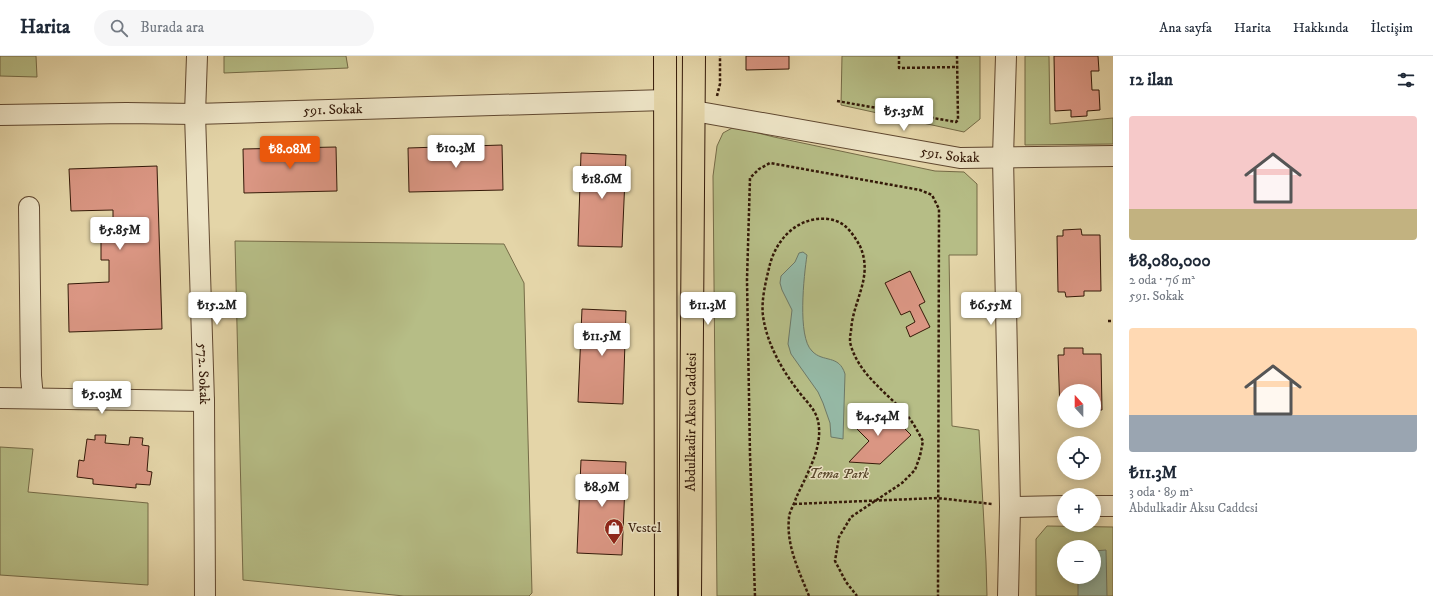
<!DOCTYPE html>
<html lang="tr">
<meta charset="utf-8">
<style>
body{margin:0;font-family:"IM FELL DW Pica",serif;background:#f6f6f7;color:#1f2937;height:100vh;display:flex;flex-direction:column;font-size:15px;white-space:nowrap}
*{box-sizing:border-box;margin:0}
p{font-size:13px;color:#747a83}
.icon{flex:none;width:22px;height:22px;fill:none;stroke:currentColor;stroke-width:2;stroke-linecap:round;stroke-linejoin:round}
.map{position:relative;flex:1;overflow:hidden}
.details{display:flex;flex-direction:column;background:#fff;width:320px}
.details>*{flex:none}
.needle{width:26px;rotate:339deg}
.controls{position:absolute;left:1057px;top:328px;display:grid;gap:8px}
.controls a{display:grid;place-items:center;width:44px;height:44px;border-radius:50%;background:#fff;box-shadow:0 2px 10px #0003;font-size:20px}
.price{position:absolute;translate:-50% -34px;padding:0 9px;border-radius:4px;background:#fff;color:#222;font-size:13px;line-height:26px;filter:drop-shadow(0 1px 2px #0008)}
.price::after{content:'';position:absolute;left:50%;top:24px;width:12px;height:9px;margin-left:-6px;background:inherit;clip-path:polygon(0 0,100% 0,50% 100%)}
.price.active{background:#ea580c;color:#fff}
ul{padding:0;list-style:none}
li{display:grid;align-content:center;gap:8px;height:212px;padding:0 16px}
li span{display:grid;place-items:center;height:124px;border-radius:4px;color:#555}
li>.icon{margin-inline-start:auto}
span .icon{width:72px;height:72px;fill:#fffc;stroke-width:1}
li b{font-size:17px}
h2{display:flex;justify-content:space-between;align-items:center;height:48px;padding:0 16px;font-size:17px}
header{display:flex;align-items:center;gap:24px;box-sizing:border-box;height:56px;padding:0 20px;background:#fff;border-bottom:1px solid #e0e1e3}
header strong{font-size:19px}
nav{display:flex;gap:22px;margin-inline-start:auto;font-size:14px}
.search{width:280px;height:36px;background:#f6f6f7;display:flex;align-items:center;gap:10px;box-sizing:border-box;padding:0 14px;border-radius:22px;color:#747a83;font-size:15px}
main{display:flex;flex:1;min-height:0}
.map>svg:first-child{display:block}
</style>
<header>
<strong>Harita</strong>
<div class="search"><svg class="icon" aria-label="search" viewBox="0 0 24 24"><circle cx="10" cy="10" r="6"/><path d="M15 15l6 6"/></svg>Burada ara</div>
<nav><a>Ana sayfa</a><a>Harita</a><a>Hakkında</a><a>İletişim</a></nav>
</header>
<main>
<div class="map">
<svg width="1113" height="540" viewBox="0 0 1113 540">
<rect width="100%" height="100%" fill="#e4d5a8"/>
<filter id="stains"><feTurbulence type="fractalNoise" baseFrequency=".005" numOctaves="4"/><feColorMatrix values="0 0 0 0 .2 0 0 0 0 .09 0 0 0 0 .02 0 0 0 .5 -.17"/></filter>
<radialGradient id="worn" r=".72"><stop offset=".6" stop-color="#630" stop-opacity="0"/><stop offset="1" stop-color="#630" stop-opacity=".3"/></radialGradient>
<path fill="#b6bd86" stroke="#756b47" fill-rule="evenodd" d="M0 0H36L37 21 0 20Z
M224 0H346L348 12 224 17Z
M842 0H980V63L964 76 841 49Z
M1025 0H1049L1050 68 1113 62V88L1025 89Z
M734 71 774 81 935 115 964 116 977 128V199H949L952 370 979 374 986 506 987 540H717L713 120 717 90 723 77Z
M235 185 504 188 524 227 532 537 529 540H404L243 524Z
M0 391 33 393 28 436 148 447V529L0 519Z
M1047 470 1113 471V540H1036V483ZM1064 491H1094V521H1064Z"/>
<path fill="#95b9a6" stroke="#6e7967" d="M803 196 807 199C804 219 797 281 812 295 823 307 839 298 845 318L843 383 831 381 830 367 823 347 818 336 791 298 788 288 792 254 782 234 780 227 781 220 795 206 799 197Z
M1106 494 1107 540H1078V521H1094V495Z"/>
<path fill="#da9683" stroke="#341908" d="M746 0H789V13L746 14Z
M1054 0H1098L1099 15H1091L1092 34H1099L1100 54 1087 55V60L1071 61V54L1055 55Z
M502 89 503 134 409 136 408 92Z
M336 91 337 135 244 137 243 93Z
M581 97 626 99 622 191 578 190Z
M157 110 162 273 69 276 68 228 109 226V204H101V183H113V154L71 155 69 113Z
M1081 173 1082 179H1100L1101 235H1084V240L1066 241 1065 236H1058L1057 180H1063V174Z
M910 215 925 246 919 249 930 271 910 281 906 271 915 266 910 255 901 259 885 227Z
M582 253 626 255 623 348 578 346Z
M1064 292H1083V298H1101L1102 354H1094V335H1064V355H1060L1058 299H1064Z
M872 349 887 368 895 363 911 379 880 408 849 406 869 385 851 367Z
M95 379H106L105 387 129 389 130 381 143 382 142 389 149 390 147 415 152 416 150 429 136 428V432L93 428V423L77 421 79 404 84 405 87 383 95 384Z
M581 404 626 406 622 499 577 497Z"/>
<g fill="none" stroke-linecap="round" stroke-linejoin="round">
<g stroke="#604830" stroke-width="22">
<g id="minor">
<path id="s1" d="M197 0 195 58 204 345 205 540"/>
<path d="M1006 0 1003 101 1010 451 1008 540"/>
<path id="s2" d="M694 55 960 102 1113 100"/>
<path id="s3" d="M0 59 126 57 195 58 665 44"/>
<path d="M29 151 31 320 33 342"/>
<path d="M0 342 204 345"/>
<path d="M1094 450H1113"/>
<path d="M1010 451 1064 450"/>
</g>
</g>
<g stroke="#341908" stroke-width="24">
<g id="major">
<path d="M665 0 666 540"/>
<path id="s4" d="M690 540 694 0"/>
</g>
</g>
<path stroke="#341908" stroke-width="2.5" stroke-dasharray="3 2" stroke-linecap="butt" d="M899 0V12L958 11
M717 40 720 28V0
M837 45 956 66 958 64 957 0
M1108 265H1113
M794 448 937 442 992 448
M755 540 750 399 747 224 750 122 759 113 770 107 920 134 932 139 939 153 938 540
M809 540C799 515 786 489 789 462 789 456 794 449 796 442 805 422 821 395 819 372 818 355 809 349 799 336 782 314 767 288 763 260 761 243 766 225 770 208 775 190 787 173 805 166 818 161 834 161 845 170 851 175 856 183 860 190 874 222 852 245 851 276 850 279 850 283 850 286 857 317 886 336 906 358 913 366 918 376 923 385L920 400 915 414 902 427 851 461 839 481 835 505 846 526 857 540"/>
<use href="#minor" stroke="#ede4c6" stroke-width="20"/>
<use href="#major" stroke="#e4d5a8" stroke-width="22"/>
</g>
<defs>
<g id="shop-pin" transform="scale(1)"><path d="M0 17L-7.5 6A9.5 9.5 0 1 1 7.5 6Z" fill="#8f2418" stroke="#ede4c6"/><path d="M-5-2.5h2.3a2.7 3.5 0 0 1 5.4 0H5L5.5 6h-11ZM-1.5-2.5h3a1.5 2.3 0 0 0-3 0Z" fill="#fff"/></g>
</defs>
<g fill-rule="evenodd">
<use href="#shop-pin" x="614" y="472"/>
</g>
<g text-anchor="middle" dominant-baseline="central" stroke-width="3" stroke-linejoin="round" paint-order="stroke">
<g font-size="14" fill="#341908" stroke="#ede4c6">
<text stroke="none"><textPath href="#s3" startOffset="333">591. Sokak</textPath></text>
<text stroke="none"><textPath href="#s2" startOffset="260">591. Sokak</textPath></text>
<text stroke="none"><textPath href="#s1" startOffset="318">572. Sokak</textPath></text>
<text stroke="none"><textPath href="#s4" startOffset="174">Abdulkadir Aksu Caddesi</textPath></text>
</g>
<g font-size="14" font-style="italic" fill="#5b4a2e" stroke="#ede4c6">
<text x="839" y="418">Tema Park</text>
</g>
<g font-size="14" fill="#341908" stroke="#ede4c6" text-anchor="start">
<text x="628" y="472">Vestel</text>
</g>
</g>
<rect width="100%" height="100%" filter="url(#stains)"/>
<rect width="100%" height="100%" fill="url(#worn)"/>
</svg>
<div class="controls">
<a><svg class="needle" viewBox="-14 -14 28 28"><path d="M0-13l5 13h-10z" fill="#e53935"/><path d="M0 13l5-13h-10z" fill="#747a83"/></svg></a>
<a><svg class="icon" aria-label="locate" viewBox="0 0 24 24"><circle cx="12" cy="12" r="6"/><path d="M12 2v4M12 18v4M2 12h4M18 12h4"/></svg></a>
<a>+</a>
<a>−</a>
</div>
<b class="price" style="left:904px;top:76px">₺5.35M</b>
<b class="price" style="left:456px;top:113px">₺10.3M</b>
<b class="price active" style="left:290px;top:114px">₺8.08M</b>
<b class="price" style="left:602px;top:144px">₺18.6M</b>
<b class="price" style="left:120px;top:195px">₺5.85M</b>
<b class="price" style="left:217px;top:270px">₺15.2M</b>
<b class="price" style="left:708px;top:270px">₺11.3M</b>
<b class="price" style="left:991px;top:270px">₺6.55M</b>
<b class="price" style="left:602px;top:301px">₺11.5M</b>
<b class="price" style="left:102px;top:359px">₺5.03M</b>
<b class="price" style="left:878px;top:381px">₺4.54M</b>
<b class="price" style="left:602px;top:452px">₺8.9M</b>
</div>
<section class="details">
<h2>12 ilan<svg class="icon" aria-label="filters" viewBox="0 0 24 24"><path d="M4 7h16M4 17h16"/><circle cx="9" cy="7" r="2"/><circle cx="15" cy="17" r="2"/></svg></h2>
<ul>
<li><span style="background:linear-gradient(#f6c9c9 75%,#c2b280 0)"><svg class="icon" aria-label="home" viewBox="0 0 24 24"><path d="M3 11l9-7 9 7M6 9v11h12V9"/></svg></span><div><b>₺8,080,000</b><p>2 oda · 76 m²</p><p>591. Sokak</p></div></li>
<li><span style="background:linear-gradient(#ffd9b3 70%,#9aa5b1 0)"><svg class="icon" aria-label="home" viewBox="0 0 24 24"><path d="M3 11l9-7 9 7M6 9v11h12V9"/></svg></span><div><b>₺11.3M</b><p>3 oda · 89 m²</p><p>Abdulkadir Aksu Caddesi</p></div></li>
</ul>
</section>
</main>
